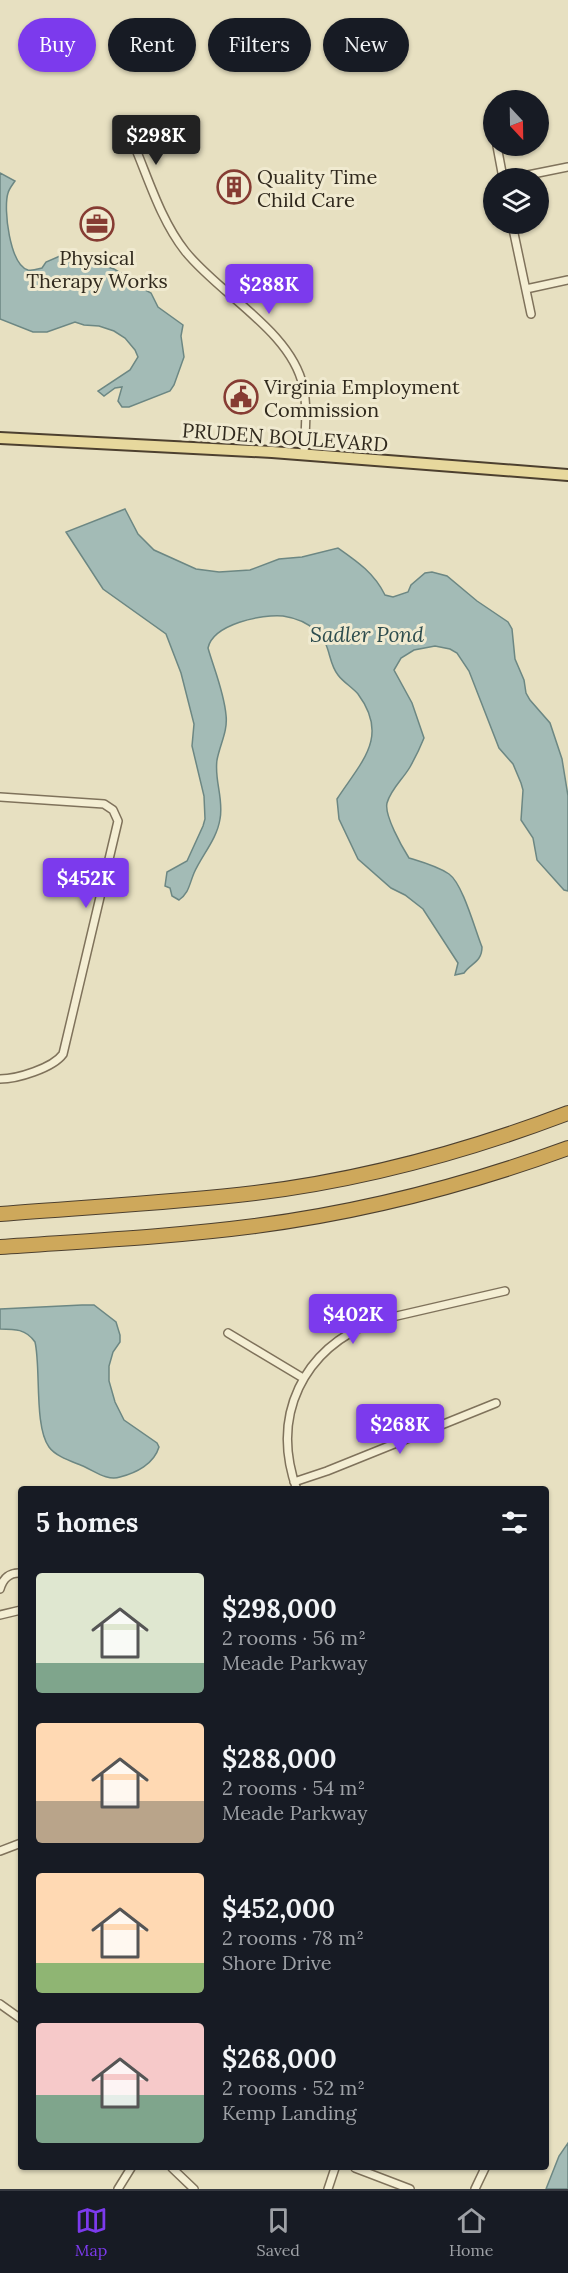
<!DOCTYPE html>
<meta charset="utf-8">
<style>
body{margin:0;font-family:Lora,serif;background:#20242c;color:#f1f3f6;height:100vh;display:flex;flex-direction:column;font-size:22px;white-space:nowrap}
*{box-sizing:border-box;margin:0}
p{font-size:20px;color:#9ea1a6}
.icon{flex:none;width:33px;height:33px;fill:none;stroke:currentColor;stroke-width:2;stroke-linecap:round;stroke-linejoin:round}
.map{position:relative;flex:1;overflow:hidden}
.side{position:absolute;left:18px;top:1486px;width:531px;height:684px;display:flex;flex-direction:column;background:#171b24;border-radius:6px;box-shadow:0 2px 4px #0004}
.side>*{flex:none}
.banner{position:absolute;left:18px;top:18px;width:532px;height:54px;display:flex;gap:12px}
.needle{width:39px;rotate:158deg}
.fabs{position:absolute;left:483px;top:90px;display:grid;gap:12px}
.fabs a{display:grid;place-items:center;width:66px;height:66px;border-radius:50%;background:#171b24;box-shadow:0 2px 4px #0004;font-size:30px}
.price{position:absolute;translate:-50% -51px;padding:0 14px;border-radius:6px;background:#7c3aed;color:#fff;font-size:20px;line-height:39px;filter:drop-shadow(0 2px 3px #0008)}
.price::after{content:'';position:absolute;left:50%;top:36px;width:18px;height:14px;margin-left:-9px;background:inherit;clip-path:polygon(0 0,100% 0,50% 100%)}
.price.active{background:#222;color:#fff}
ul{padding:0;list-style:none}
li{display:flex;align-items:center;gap:18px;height:150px;padding:0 18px}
li span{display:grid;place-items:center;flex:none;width:168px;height:120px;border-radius:6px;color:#555}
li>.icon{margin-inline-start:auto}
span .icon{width:72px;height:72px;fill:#fffc;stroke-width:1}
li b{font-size:26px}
h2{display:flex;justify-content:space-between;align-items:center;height:72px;padding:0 18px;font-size:26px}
.pill{padding:0 21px;border-radius:27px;background:#171b24;box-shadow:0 2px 4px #0004;font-size:21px;line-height:54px}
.pill.active{background:#7c3aed;color:#fff}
.dock{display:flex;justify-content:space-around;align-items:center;height:84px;border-top:2px solid #363941;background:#171b24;font-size:16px;color:#9ea1a6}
.dock a{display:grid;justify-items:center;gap:3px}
.dock .active{color:#7c3aed}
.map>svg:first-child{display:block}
</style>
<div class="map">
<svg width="568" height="2189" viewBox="0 0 568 2189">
<rect width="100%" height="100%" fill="#e7e0c1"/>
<path fill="#a3bbb6" stroke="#6c8783" stroke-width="1.5" d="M0 173 15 181C13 184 9 189 8 193 3 209 10 265 28 270 32 271 38 269 42 268L46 262 60 256 68 255 114 269 126 276 130 282 151 293 158 307 183 325 181 336 184 357 174 385 170 391 129 407H122L118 401 122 387 115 388 104 396 98 391 130 370 138 357 135 350 125 338 114 331 99 326 84 325 75 322 47 332H33L0 319Z
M125 509 138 534 154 550 196 569 219 572 250 570 279 559 302 557 338 548C358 562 374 573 385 595L393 597 408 592 411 585 425 573 432 572 447 576 477 601 508 622 512 629 515 659 524 680 526 693 530 700 550 723 562 759 568 796V891L564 890 537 860 533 838 521 820 523 790 521 783 513 764 499 748 469 671 457 653 450 649 435 646 414 650 401 658 394 670 412 703 424 738C420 748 415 758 410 767 403 779 391 789 387 803 384 815 402 847 409 858 422 862 437 866 449 874 463 884 475 930 482 947 482 962 471 963 464 973L455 975 458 963 423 909 405 895 391 888 358 859 339 819 337 799C361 762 390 737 358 694 352 687 343 682 338 675 327 661 332 645 316 631 307 622 296 618 283 616 262 614 213 624 208 648 214 669 224 692 226 715 228 731 220 744 217 760 214 780 224 799 220 819 217 839 202 855 194 873 189 885 189 893 179 900L172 896 170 888 165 886 167 872 187 861 203 826 205 819 204 796 192 746 194 724 181 673 166 634 103 589 66 532Z
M82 1305H94L116 1322 120 1335V1342L113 1352 109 1366V1381L115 1402 124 1420 157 1443 159 1447C154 1464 136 1473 120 1477 108 1481 96 1472 85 1467 74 1462 56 1457 49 1447 34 1427 41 1367 35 1342 26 1329 15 1329 0 1329V1309Z
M568 2143V2189H546L559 2156Z"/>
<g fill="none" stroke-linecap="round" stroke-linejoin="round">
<g stroke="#7f725b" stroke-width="10">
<path id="street" d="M492 121 494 130
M132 140C148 177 160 219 185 251 219 294 291 331 303 386 308 408 305 432 304 454
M497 146 503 178
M513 178 568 167
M512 224 531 314
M526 289 568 280
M0 797 104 804 113 810 118 821 63 1054C53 1068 17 1079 0 1079
M228 1333 303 1378
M294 1482 327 1471 496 1403
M297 1490C270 1415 303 1349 375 1321L505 1291
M0 1589C3 1578 10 1572 21 1573
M0 1615 21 1610
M0 1851 21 1843
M0 2004 21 2019
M172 2168 194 2189
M355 2168 410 2189
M118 2189 131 2168
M328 2189 335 2168
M475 2189 485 2168"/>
</g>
<g stroke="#4d402f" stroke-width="14">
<path id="primary" d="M0 438 272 452 568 475"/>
</g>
<g stroke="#4d402f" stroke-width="16">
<path id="highway" d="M0 1214C85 1207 170 1203 255 1193 361 1180 468 1151 568 1113
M0 1247C85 1241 170 1237 255 1226 362 1212 467 1185 568 1148"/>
</g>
<use href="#street" stroke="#f4eed3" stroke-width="7"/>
<use href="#primary" stroke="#e7d89d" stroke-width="10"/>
<use href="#highway" stroke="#cea85b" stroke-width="14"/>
</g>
<defs>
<g id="building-ring" transform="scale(1.725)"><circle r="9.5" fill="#f0ead0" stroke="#863c33" stroke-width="1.5"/><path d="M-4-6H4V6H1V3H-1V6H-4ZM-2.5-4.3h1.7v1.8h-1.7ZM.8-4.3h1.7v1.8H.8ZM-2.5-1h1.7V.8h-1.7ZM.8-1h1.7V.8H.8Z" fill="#863c33"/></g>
<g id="office-ring" transform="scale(1.725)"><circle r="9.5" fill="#f0ead0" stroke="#863c33" stroke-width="1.5"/><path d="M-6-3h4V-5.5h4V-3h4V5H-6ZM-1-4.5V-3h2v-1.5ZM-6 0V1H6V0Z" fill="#863c33"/></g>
<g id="civic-ring" transform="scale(1.725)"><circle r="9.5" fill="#f0ead0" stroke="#863c33" stroke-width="1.5"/><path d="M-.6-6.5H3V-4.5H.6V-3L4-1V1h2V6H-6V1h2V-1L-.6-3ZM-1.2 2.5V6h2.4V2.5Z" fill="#863c33"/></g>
</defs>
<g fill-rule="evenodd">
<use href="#building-ring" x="234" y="187"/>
<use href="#office-ring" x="97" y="224"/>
<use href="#civic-ring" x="241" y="397"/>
</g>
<g text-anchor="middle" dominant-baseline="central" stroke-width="6" stroke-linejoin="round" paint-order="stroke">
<g font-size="20" fill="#30291d" stroke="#f0ead0" text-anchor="start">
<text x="257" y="176">Quality Time<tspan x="257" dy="23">Child Care</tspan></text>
<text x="97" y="257" text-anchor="middle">Physical<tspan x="97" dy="23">Therapy Works</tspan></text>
<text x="264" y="386">Virginia Employment<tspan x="264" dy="23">Commission</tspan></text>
</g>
<g font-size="20" fill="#30291d" stroke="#f0ead0">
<text transform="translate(285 437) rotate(4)">PRUDEN BOULEVARD</text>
</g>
<g font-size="21" font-style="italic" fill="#2e4d4e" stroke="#f0ead0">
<text x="367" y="634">Sadler Pond</text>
</g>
</g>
</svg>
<div class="fabs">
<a><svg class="needle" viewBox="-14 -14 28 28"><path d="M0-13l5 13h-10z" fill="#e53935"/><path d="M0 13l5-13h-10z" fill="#9ea1a6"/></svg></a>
<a><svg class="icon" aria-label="layers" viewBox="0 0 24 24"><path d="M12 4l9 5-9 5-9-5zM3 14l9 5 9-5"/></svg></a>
</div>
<b class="price active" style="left:156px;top:166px">$298K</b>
<b class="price" style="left:269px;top:315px">$288K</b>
<b class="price" style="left:86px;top:909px">$452K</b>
<b class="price" style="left:353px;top:1345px">$402K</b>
<b class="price" style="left:400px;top:1455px">$268K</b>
<div class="banner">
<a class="pill active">Buy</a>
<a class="pill">Rent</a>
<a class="pill">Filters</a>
<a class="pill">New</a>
</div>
<section class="side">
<h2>5 homes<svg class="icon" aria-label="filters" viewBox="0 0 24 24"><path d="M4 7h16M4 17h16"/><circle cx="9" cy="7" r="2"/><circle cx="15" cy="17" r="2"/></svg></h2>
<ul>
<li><span style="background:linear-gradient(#dfe7d0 75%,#7fa58c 0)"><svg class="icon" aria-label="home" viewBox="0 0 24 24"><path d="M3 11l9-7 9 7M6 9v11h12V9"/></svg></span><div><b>$298,000</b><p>2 rooms · 56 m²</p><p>Meade Parkway</p></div></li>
<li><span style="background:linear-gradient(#ffd9b3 65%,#b9a48a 0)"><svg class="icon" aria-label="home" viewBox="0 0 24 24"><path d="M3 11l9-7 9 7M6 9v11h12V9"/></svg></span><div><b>$288,000</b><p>2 rooms · 54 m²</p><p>Meade Parkway</p></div></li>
<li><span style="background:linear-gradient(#ffd9b3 75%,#8fb573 0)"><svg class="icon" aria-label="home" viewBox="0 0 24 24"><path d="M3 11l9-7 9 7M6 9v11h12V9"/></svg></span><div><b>$452,000</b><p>2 rooms · 78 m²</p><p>Shore Drive</p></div></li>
<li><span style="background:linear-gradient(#f6c9c9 60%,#7fa58c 0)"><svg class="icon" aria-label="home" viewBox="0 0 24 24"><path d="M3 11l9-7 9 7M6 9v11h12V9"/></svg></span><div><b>$268,000</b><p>2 rooms · 52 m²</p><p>Kemp Landing</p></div></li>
</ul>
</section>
</div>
<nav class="dock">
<a class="active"><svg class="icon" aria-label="map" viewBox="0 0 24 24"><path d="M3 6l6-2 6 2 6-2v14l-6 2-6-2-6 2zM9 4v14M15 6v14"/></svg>Map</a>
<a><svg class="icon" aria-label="saved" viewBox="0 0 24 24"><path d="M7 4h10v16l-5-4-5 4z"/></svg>Saved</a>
<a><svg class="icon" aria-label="home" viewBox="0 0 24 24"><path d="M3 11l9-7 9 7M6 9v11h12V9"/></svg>Home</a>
</nav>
